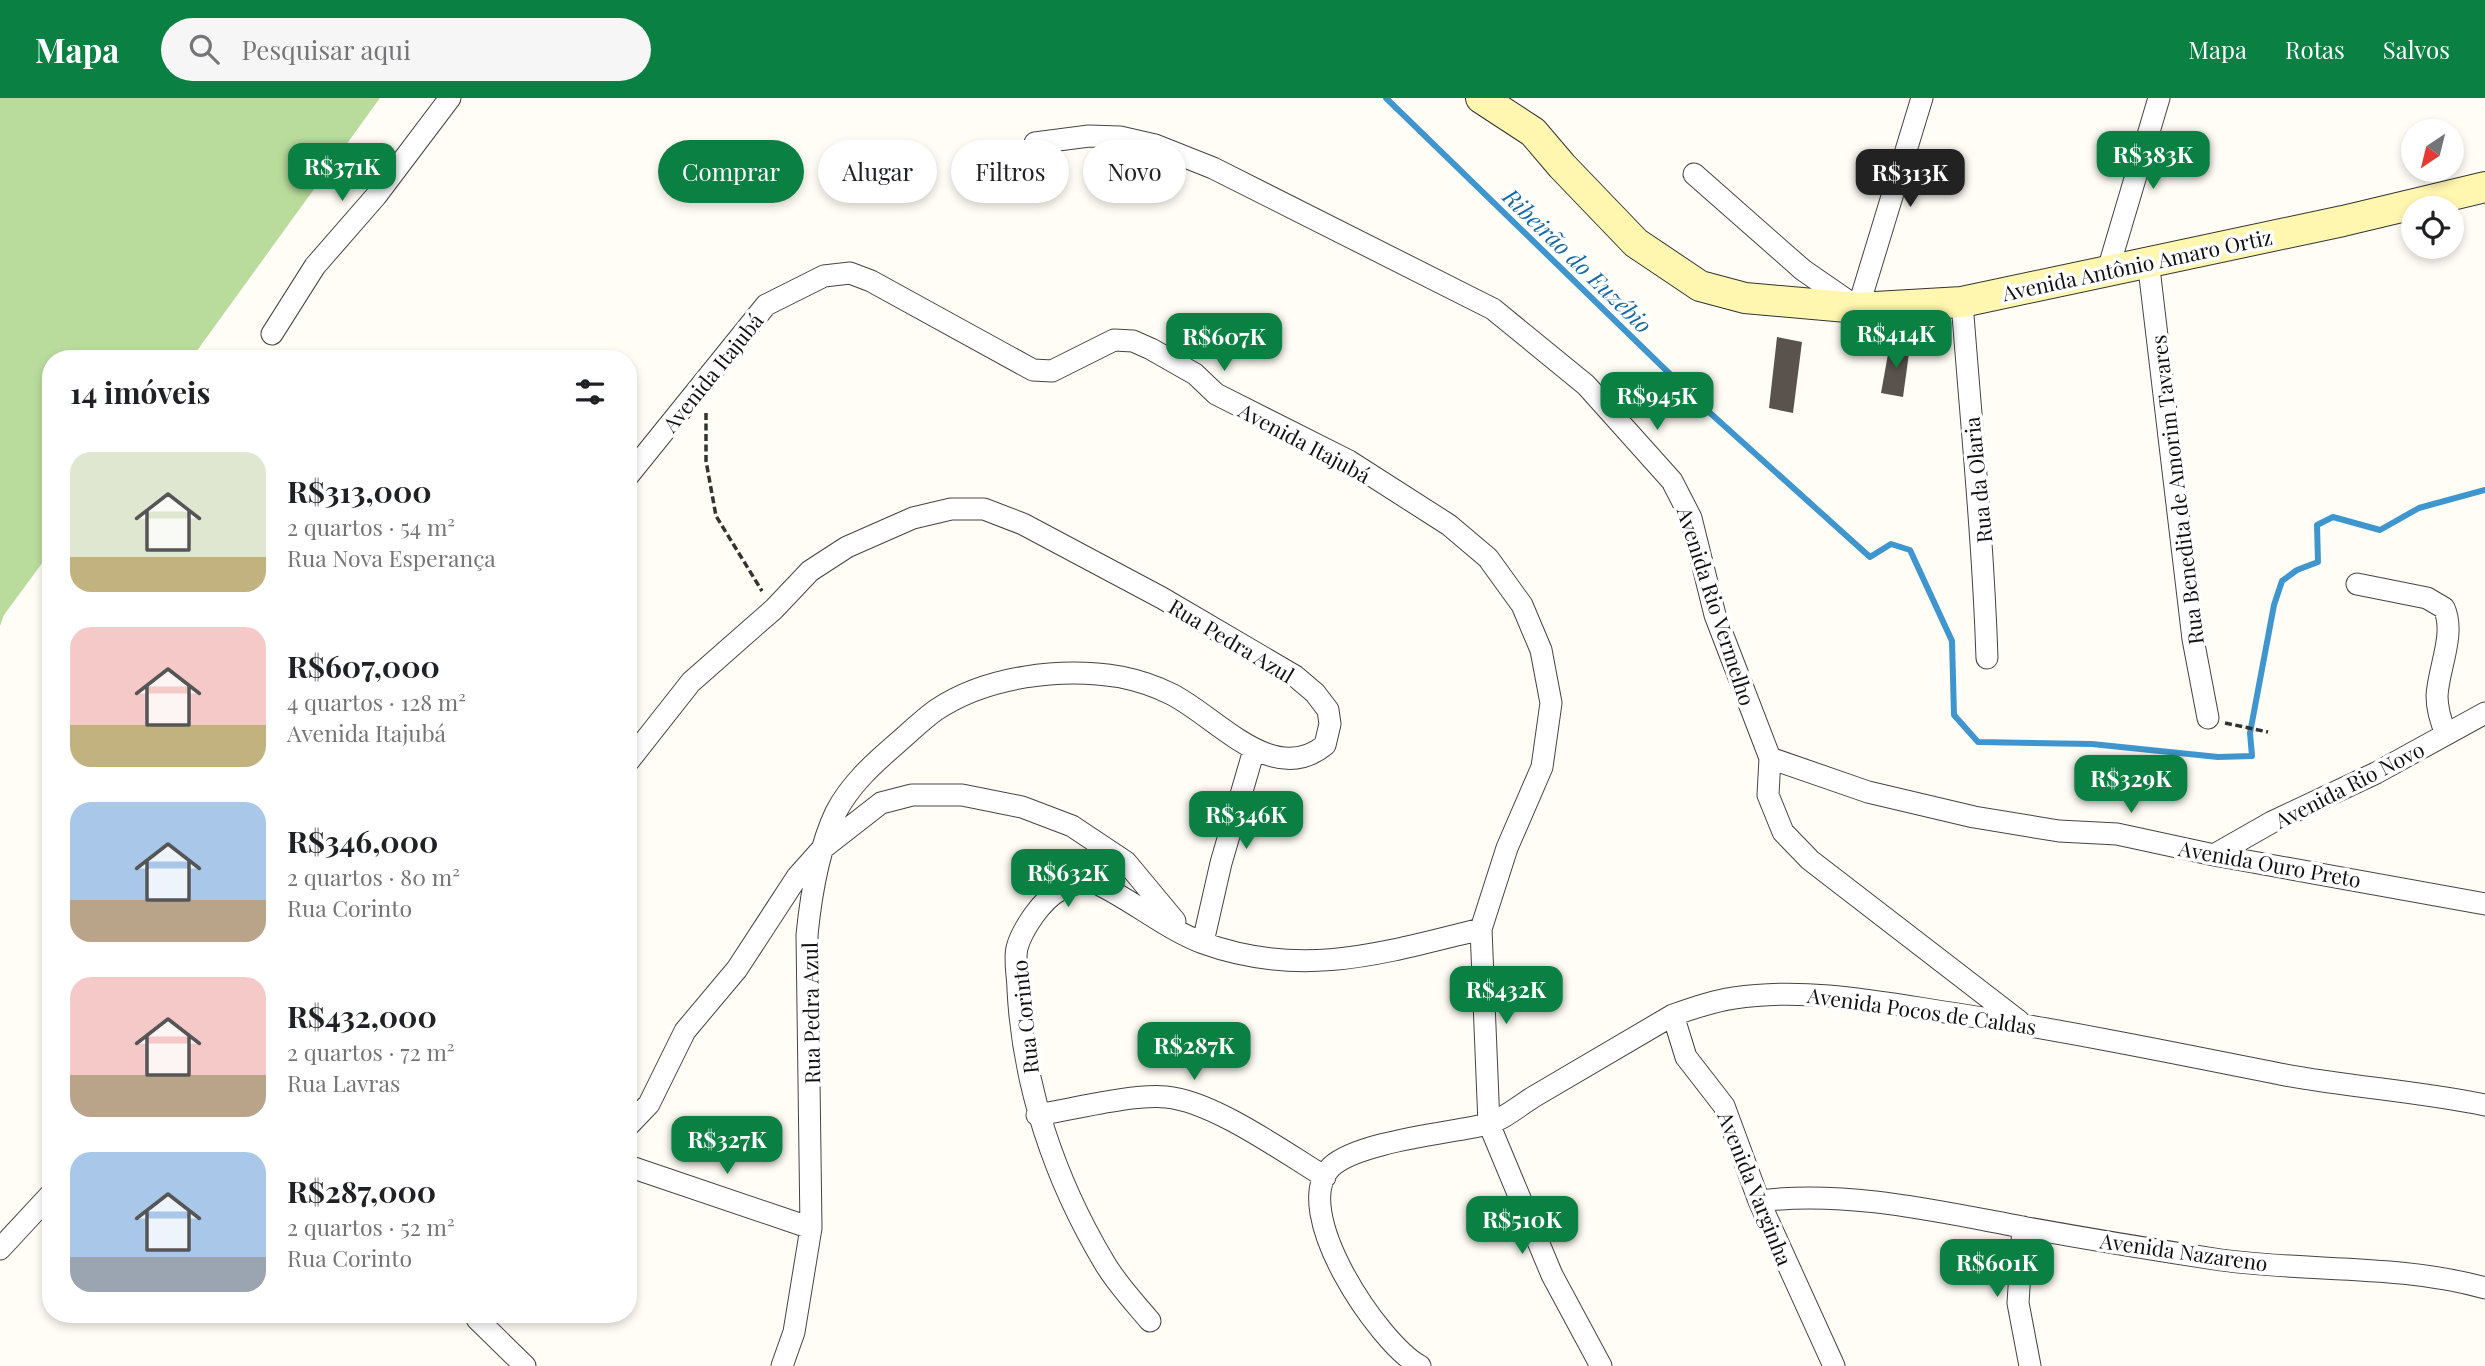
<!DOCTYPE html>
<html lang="pt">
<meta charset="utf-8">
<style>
body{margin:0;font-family:"Playfair Display",serif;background:#f6f6f6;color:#202124;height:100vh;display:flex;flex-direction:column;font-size:26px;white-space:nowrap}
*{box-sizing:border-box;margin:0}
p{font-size:23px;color:#757577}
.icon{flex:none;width:38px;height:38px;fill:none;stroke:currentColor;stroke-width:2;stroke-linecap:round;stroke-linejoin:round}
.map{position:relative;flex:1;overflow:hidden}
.side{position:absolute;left:42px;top:252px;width:595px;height:973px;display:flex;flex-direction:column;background:#fff;border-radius:28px;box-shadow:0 4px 10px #0003}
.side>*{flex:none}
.guide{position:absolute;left:658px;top:42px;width:665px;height:63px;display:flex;gap:14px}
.needle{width:46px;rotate:215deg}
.fabs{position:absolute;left:2401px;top:21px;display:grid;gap:14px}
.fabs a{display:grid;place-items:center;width:63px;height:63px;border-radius:50%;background:#fff;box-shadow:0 4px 10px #0003;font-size:35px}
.price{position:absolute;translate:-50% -60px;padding:0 16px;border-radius:14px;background:#0b8043;color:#fff;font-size:23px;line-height:46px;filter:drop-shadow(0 2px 4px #0008)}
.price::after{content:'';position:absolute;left:50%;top:42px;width:21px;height:16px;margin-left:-10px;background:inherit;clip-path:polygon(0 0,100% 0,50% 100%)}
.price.current{background:#222;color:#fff}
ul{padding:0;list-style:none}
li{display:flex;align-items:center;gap:21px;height:175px;padding:0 28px}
li span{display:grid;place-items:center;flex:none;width:196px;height:140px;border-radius:21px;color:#555}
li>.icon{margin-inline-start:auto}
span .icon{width:84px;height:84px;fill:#fffc;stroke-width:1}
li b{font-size:30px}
h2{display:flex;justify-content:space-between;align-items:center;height:84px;padding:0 28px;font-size:30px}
.tag{padding:0 24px;border-radius:32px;background:#fff;box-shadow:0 4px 10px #0003;font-size:24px;line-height:63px}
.tag.current{background:#0b8043;color:#fff}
header{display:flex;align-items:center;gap:42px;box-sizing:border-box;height:98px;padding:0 35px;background:#0b8043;color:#fff}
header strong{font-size:33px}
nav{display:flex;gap:38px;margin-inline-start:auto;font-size:24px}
.search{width:490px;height:63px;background:#f6f6f6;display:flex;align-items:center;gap:18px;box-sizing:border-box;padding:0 24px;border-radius:38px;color:#757577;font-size:26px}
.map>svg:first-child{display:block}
</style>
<header>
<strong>Mapa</strong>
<div class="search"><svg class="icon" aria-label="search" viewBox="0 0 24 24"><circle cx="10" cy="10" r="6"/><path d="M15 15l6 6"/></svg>Pesquisar aqui</div>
<nav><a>Mapa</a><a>Rotas</a><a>Salvos</a></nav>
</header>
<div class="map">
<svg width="2485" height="1268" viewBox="0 0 2485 1268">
<rect width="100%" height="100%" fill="#fffdf5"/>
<path fill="#b9dc9c" d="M0 0H380L191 261H51V453L4 517 0 528Z"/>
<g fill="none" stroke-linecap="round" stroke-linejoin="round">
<path stroke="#3f96cf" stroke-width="6" d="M1386 0 1709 314 1870 459 1891 446 1910 452 1952 543 1954 617 1978 644 2092 646 2218 659 2252 658 2250 635 2274 507 2282 483 2297 472 2318 464 2317 427 2333 419 2380 432 2419 410 2485 392"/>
</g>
<path fill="#5a524d" d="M1777 239 1802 244 1793 315 1769 310Z
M1890 245 1910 248 1903 299 1881 295Z"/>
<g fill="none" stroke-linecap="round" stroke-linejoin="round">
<g stroke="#444" stroke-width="23">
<path id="street" d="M1035 45 1089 38 1120 39 1155 47 1213 70 1493 211 1586 287 1672 383 1691 420 1715 517 1770 660 1768 697 1783 734 1810 762 2019 923
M1694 76 1803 172 1858 210 1922 0
M2148 162 2193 541 2208 620
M2107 175 2159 0
M1962 204C1971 323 1983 441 1987 560
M272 236 315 168 376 98 450 0
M628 378 766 207 824 178 850 175 871 183 1033 272 1052 273 1114 242 1133 243 1151 251 1195 276 1216 296 1349 363 1449 427 1488 460 1522 507 1541 552 1551 605 1542 669 1507 750 1481 831 1489 1026 1552 1177 1601 1268
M2357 486 2427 500 2444 510C2456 536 2438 571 2437 598 2437 612 2441 624 2446 636
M1770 660 1868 694 1974 719 2059 733 2117 736 2214 757 2485 806
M628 664 691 584 774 511 810 473 847 449 913 420 951 411H984L1023 426 1162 500 1295 578 1315 595 1328 612 1330 626 1325 647C1273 690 1216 618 1171 596 1157 589 1136 582 1121 579 1061 569 987 578 936 612 922 622 909 635 895 647 873 666 850 687 836 714 818 752 811 796 807 837L811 1130 794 1234 782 1268
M2214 757 2272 724 2376 675 2485 615
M1203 844 1221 765 1254 652
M1673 917 1686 959 1724 1008 1759 1103 1834 1268
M1037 1017C1074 1011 1131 996 1166 999 1213 1003 1284 1054 1325 1079
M628 1028 649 1006 685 933 737 871 797 779 822 751 881 705 912 697H962L1022 709 1072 728 1126 764 1175 823
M628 1068 811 1130
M1759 1103C1846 1092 1936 1113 2022 1129 2088 1141 2155 1152 2221 1162 2309 1174 2399 1166 2485 1190
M2023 1129 2018 1205 2030 1268
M0 1151 51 1096
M477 1221 525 1268
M1150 1223C1134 1204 1116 1185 1104 1164 1055 1082 1023 988 1018 892 1018 879 1014 862 1017 850 1020 838 1027 827 1034 817 1050 795 1068 782 1096 785 1132 802 1166 831 1203 845 1303 881 1383 855 1481 831
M1420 1268C1378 1245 1288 1111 1331 1069 1357 1044 1448 1035 1484 1027 1502 1023 1520 1007 1535 998 1581 971 1627 944 1673 917 1693 910 1713 903 1734 900 1807 889 1879 904 1951 915 2061 932 2170 954 2280 976 2348 989 2417 993 2485 1007"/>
</g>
<g stroke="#333" stroke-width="32">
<path id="secondary" d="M1481 0 1533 34 1562 68 1636 145 1700 188 1745 200 1858 210 1962 204 2343 123 2485 89"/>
</g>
<path stroke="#333" stroke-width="3.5" stroke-dasharray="7 3.5" stroke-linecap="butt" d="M706 315V363L716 418 762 493
M2225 625 2268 634"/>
<use href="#street" stroke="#fff" stroke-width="21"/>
<use href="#secondary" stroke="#fff6b0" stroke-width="30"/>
</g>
<g text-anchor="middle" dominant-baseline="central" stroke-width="7" stroke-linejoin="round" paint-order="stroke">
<g font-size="21" fill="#111" stroke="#fff">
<text transform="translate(2137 166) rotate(-12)">Avenida Antônio Amaro Ortiz</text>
<text transform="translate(712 274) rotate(-51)">Avenida Itajubá</text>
<text transform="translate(1305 344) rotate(28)">Avenida Itajubá</text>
<text transform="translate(1977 382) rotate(-96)">Rua da Olaria</text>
<text transform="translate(2176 392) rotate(-97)">Rua Benedita de Amorim Tavares</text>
<text transform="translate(1717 508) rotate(72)">Avenida Rio Vermelho</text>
<text transform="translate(1232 542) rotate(31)">Rua Pedra Azul</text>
<text transform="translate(2349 686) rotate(-27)">Avenida Rio Novo</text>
<text transform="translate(2270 765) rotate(10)">Avenida Ouro Preto</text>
<text transform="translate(1922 912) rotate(8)">Avenida Pocos de Caldas</text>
<text transform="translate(810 915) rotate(-91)">Rua Pedra Azul</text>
<text transform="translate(1024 919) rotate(-96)">Rua Corinto</text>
<text transform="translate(1756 1090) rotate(68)">Avenida Varginha</text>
<text transform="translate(2184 1153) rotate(8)">Avenida Nazareno</text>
</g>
<g font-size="23" font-style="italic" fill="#1768a6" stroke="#fff">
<text transform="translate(1578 162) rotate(44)">Ribeirão do Euzébio</text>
</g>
</g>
</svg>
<div class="fabs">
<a><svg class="needle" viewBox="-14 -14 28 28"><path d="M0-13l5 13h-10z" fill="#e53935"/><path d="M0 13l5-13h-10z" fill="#757577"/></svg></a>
<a><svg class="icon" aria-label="locate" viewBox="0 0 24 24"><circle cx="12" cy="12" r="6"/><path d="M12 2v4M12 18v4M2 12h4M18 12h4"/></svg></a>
</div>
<b class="price" style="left:2153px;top:93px">R$383K</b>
<b class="price" style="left:342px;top:105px">R$371K</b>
<b class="price current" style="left:1910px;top:111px">R$313K</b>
<b class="price" style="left:1896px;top:272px">R$414K</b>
<b class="price" style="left:1224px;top:275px">R$607K</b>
<b class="price" style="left:1657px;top:334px">R$945K</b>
<b class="price" style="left:2131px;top:717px">R$329K</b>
<b class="price" style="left:1246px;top:753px">R$346K</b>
<b class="price" style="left:1068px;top:811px">R$632K</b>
<b class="price" style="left:1506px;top:928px">R$432K</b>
<b class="price" style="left:1194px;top:984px">R$287K</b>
<b class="price" style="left:727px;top:1078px">R$327K</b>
<b class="price" style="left:1522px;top:1158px">R$510K</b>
<b class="price" style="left:1997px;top:1201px">R$601K</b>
<div class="guide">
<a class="tag current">Comprar</a>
<a class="tag">Alugar</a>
<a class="tag">Filtros</a>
<a class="tag">Novo</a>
</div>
<section class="side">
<h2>14 imóveis<svg class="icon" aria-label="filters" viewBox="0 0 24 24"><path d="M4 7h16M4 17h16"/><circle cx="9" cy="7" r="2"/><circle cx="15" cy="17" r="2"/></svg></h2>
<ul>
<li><span style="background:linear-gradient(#dfe7d0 75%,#c2b280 0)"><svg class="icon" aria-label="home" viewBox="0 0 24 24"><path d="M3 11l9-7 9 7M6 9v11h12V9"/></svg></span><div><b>R$313,000</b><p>2 quartos · 54 m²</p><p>Rua Nova Esperança</p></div></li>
<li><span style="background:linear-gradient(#f6c9c9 70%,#c2b280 0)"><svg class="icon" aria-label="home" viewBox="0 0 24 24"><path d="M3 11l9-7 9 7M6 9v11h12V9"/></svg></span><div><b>R$607,000</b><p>4 quartos · 128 m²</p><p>Avenida Itajubá</p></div></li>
<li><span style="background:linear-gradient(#a9c7e8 70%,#b9a48a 0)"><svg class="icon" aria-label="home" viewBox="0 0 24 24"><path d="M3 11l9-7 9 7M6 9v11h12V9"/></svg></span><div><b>R$346,000</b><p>2 quartos · 80 m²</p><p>Rua Corinto</p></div></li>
<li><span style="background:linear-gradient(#f6c9c9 70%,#b9a48a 0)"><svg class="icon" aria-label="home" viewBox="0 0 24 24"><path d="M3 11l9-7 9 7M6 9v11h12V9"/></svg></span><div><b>R$432,000</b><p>2 quartos · 72 m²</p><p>Rua Lavras</p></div></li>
<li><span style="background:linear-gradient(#a9c7e8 75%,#9aa5b1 0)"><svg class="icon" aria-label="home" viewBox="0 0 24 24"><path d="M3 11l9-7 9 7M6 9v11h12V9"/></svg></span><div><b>R$287,000</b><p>2 quartos · 52 m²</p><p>Rua Corinto</p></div></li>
</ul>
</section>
</div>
